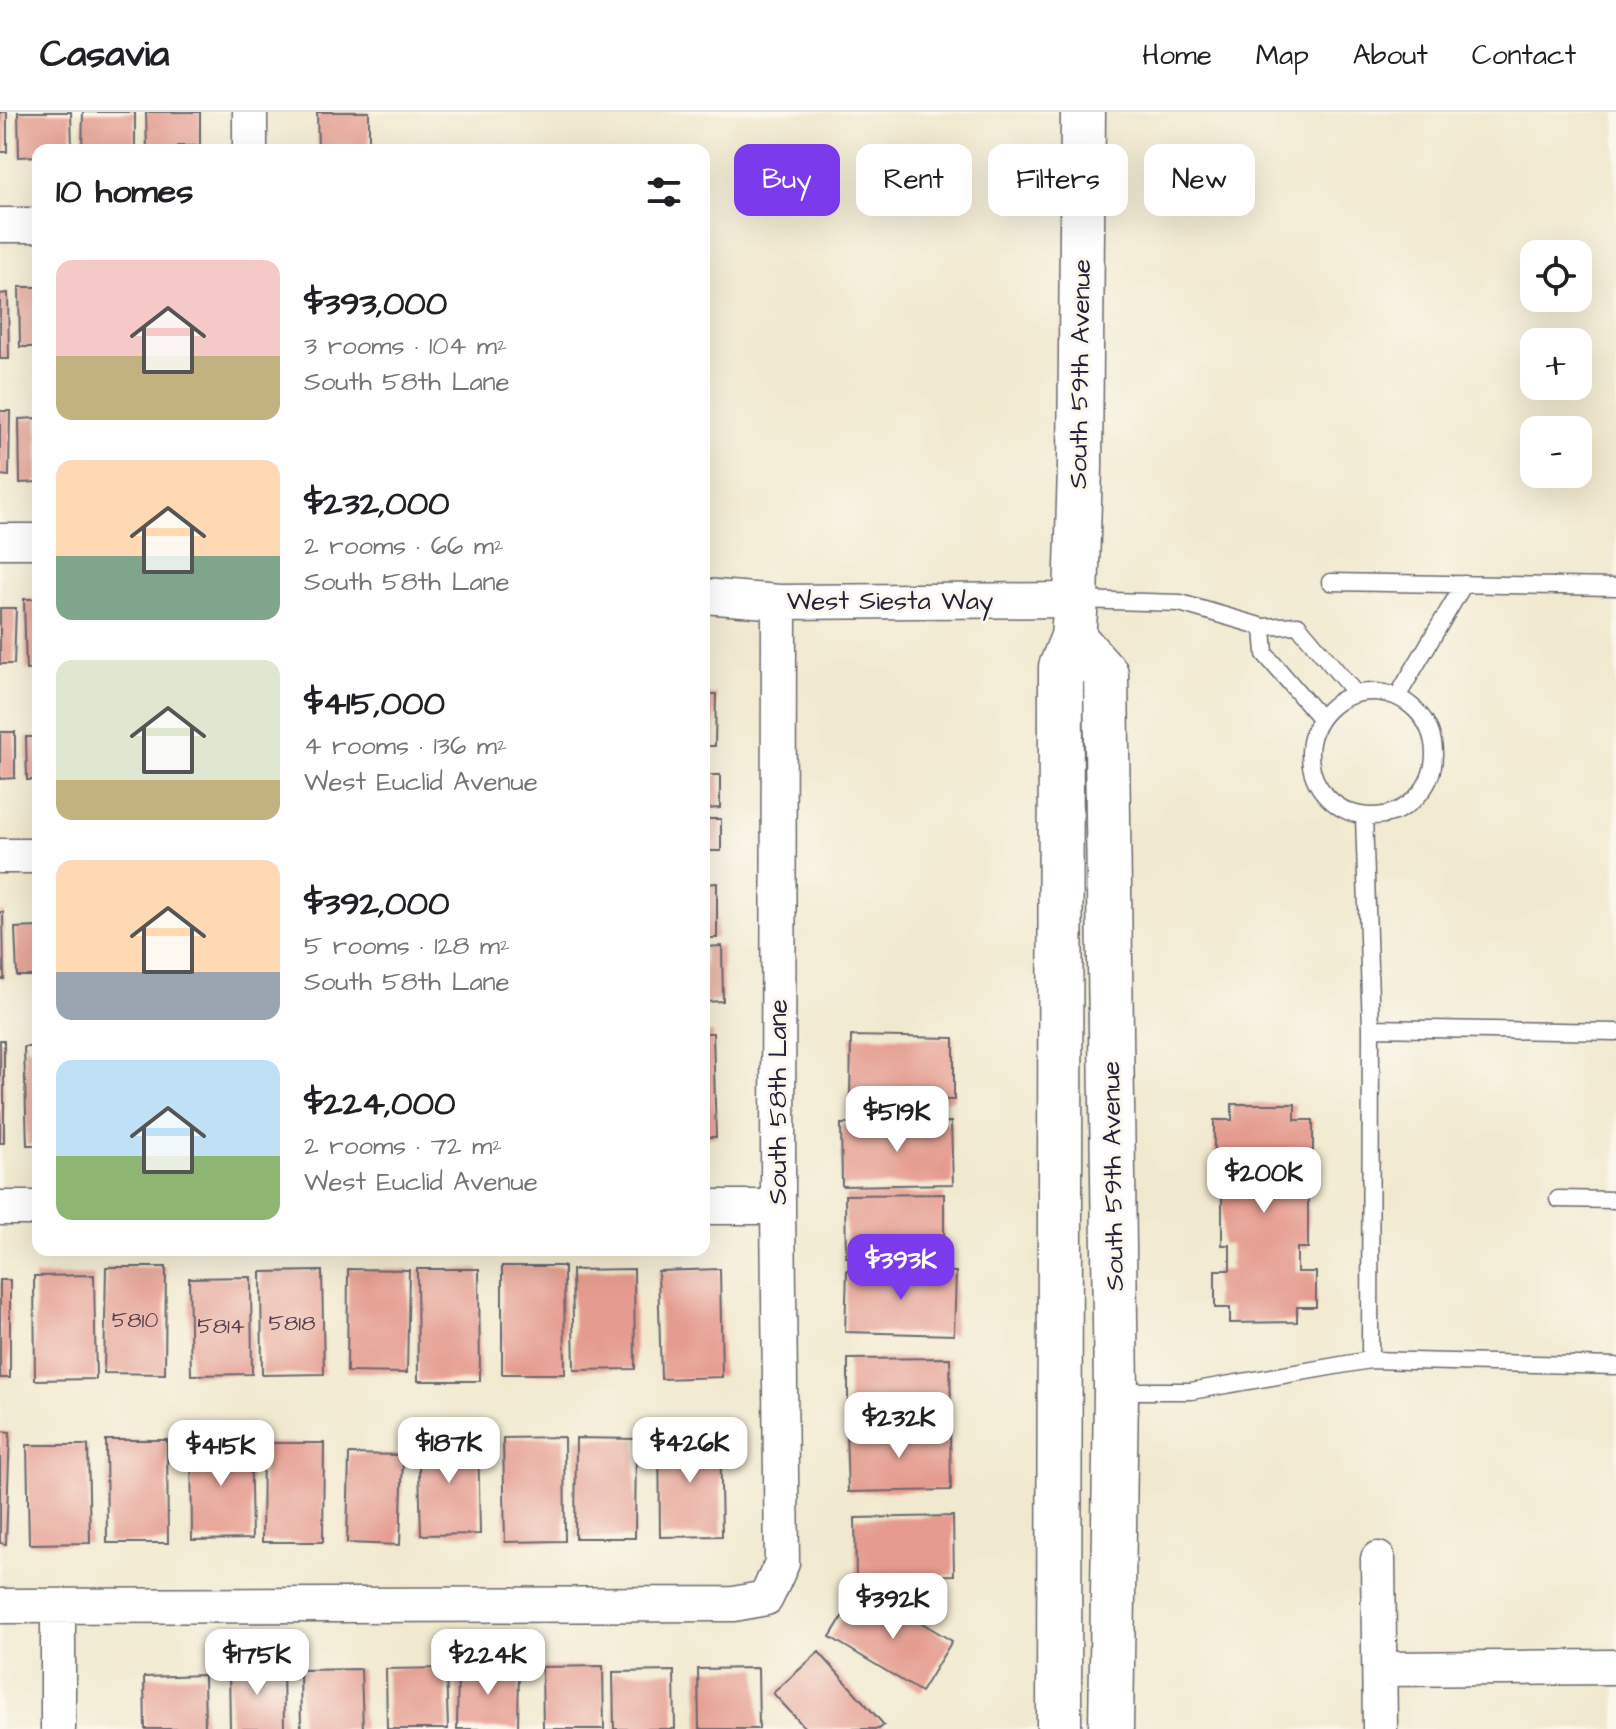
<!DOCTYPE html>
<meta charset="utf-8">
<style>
body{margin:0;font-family:"Architects Daughter",sans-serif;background:#f6f6f6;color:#202124;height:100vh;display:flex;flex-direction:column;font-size:30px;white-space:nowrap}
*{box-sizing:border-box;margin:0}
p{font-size:26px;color:#757577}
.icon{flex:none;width:44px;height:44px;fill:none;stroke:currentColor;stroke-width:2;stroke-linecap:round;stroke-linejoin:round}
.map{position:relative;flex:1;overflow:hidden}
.details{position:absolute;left:32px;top:32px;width:678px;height:1112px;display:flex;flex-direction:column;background:#fff;border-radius:16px;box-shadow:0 8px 32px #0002}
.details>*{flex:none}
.guide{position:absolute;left:734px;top:32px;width:760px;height:72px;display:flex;gap:16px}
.tools{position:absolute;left:1520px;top:128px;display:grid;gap:16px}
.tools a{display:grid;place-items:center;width:72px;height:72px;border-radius:16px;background:#fff;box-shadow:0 8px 32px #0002;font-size:40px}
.price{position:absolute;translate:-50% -68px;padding:0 18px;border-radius:16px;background:#fff;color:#222;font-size:26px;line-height:52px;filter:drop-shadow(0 2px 4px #0008)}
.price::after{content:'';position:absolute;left:50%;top:48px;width:24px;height:18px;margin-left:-12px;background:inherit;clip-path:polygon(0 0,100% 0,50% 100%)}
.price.current{background:#7c3aed;color:#fff}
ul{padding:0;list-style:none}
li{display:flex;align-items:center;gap:24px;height:200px;padding:0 24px}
li span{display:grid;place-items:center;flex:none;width:224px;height:160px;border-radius:16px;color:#555}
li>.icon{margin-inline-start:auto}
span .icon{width:96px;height:96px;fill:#fffc;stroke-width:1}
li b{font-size:34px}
h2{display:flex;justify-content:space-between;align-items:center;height:96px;padding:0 24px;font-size:34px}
.chip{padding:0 28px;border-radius:16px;background:#fff;box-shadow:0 8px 32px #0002;font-size:28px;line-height:72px}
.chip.current{background:#7c3aed;color:#fff}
header{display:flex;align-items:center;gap:48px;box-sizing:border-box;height:112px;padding:0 40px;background:#fff;border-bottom:2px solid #e0e0e0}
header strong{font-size:38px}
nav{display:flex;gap:44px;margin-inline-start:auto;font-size:28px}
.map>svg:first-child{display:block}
</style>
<header>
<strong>Casavia</strong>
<nav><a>Home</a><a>Map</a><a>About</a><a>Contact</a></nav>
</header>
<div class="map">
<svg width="1616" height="1617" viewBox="0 0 1616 1617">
<rect width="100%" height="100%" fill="#fbf7ec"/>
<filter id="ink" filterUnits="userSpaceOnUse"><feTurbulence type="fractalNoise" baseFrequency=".0125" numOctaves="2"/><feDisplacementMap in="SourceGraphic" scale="16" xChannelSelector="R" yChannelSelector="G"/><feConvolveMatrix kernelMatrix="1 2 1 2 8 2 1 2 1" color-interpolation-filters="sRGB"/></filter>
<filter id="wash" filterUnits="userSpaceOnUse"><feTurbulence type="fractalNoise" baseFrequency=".006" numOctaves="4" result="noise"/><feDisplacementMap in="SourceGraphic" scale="32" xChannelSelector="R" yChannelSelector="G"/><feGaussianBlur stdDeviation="1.8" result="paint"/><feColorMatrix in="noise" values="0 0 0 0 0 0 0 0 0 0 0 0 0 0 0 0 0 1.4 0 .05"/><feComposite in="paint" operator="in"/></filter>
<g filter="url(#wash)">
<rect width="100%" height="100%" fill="#f1e9cf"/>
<g id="blocks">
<path fill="#e59b8f" d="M0 0H7V40H0Z
M18 0H71L72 38H38V44L19 45Z
M83 0H135V38H82Z
M146 0H200V34H178V38H147Z
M317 0H369V38H318Z
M19 175H38V235H20Z
M8 181 9 247H0V182Z
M0 299H10L9 364 0 363Z
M38 306V370L20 371 19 307Z
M24 487H38V557L26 558Z
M0 496H16L14 552H0Z
M704 582H716L715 634H704Z
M0 620H15V666L0 667Z
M26 625H38V668H27Z
M704 649H707V663H720V696L704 697Z
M704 707H721V739H707L708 762H704Z
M717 771V826H704V772Z
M0 800H3L4 867H0Z
M38 815V864H17L15 816Z
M722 834 723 889 704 890V835Z
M704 921H713L716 1025H704Z
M851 924 954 926V988L850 987Z
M0 928H4V1031H0Z
M24 935H38V1033H27Z
M1232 992H1295V1008H1313V1039H1296V1067H1308V1136H1297V1160H1316V1195H1297V1210L1230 1211V1196H1215V1158H1230V1133H1222V1067H1231V1041H1214V1008H1232Z
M951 1010 953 1072 842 1074 841 1012Z
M944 1082V1144L846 1145 845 1083Z
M502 1154H564L565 1262H502Z
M106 1155H166L165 1262 104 1261Z
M348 1157 409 1158 407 1261 347 1260Z
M417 1157H479L480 1269H418Z
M634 1157 635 1257 574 1258 572 1158Z
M720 1157 722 1265 661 1267 658 1159Z
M847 1158 956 1160 954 1223 845 1220Z
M322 1159 324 1262 262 1263 261 1160Z
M94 1163 96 1267 35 1268 34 1164Z
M251 1165 252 1262 191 1263 189 1166Z
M0 1168H10V1266H0Z
M950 1246 951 1307 848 1308V1247Z
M950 1317 951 1378 848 1380 846 1319Z
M0 1319 10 1320 6 1432 0 1431Z
M720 1320 722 1424 660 1425 659 1321Z
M250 1323 252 1427 192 1428 191 1324Z
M478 1323 480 1422 421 1423 418 1324Z
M564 1325 565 1429 505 1430 503 1326Z
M576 1326 636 1327 635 1426H575Z
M106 1328H167L168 1431H107Z
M263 1331H324L323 1430H262Z
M27 1333H88L90 1431 29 1432Z
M349 1342 403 1343 400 1433 347 1431Z
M953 1404 954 1463 856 1465 855 1406Z
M869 1479 952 1529 921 1580 830 1525 845 1500 853 1506Z
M819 1540 884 1613 879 1617H806L773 1581Z
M283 1553 284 1617H230L229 1554Z
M458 1553 519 1554 518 1617H457Z
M603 1554 604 1617H543L542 1555Z
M446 1556 448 1617H387L386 1557Z
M758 1556 759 1617H699L698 1557Z
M361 1557 363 1617H301L300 1558Z
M674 1559 675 1617H614L613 1560Z
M204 1563 205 1617H145L144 1565Z"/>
</g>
</g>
<g filter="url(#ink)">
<use href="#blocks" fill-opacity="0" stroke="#6a686f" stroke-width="2"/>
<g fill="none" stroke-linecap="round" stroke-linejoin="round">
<g stroke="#6a686f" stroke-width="19">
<path id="service" d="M1330 470 1616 475
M1077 488 1180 491 1263 515 1298 513 1355 581
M1263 515 1265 542 1320 606
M1310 642a62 62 0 1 1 124 0a62 62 0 1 1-124 0Z
M1397 585 1464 472
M1364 704 1371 916 1616 920
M1558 1087 1616 1088
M1370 1248 1371 916
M1118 1279H1191L1370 1248 1616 1254"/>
</g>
<g stroke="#6a686f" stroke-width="37">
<path id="minor" d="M250 0V38
M0 113H38
M0 429H38
M704 484 779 490 1076 488
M0 744H38
M704 1095H778
M0 1096H38
M1378 1447 1380 1617
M0 1494 734 1492 766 1486 782 1451 778 1095 779 490
M1381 1557 1616 1555
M58 1617V1496"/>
</g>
<g stroke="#6a686f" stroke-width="47">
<path id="secondary" d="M1073 525 1106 562 1116 1279 1111 1617
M1059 1617 1061 555 1073 525 1076 488 1080 356 1083 0"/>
</g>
<use href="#service" stroke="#fff" stroke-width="16"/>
<use href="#minor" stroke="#fff" stroke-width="34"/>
<use href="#secondary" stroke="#fff" stroke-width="44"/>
</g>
</g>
<g text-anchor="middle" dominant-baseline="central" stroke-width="6" stroke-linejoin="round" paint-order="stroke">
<g font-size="22" fill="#534050">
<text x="135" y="1208">5810</text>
<text x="292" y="1211">5818</text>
<text x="221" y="1214">5814</text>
</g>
<g font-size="26" fill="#22223b" stroke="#fbf7ec">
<text transform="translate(1080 262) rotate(-89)">South 59th Avenue</text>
<text x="890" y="489">West Siesta Way</text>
<text transform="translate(778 990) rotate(-90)">South 58th Lane</text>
<text transform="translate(1113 1064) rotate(-91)">South 59th Avenue</text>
</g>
</g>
</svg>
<div class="tools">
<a><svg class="icon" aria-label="locate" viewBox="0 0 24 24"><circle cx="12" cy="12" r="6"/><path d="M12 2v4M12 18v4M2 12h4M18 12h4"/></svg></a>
<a>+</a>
<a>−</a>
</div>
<b class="price" style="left:897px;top:1042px">$519K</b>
<b class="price" style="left:1264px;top:1103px">$200K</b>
<b class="price current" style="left:901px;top:1190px">$393K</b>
<b class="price" style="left:899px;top:1348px">$232K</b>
<b class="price" style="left:449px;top:1373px">$187K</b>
<b class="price" style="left:690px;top:1373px">$426K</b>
<b class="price" style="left:221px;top:1376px">$415K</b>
<b class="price" style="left:893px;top:1529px">$392K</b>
<b class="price" style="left:257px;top:1585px">$175K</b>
<b class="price" style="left:488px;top:1585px">$224K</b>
<div class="guide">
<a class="chip current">Buy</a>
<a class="chip">Rent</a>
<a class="chip">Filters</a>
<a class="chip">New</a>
</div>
<section class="details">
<h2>10 homes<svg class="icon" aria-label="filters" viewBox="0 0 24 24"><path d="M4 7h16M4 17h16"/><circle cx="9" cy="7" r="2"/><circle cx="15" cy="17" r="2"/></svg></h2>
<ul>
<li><span style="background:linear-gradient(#f6c9c9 60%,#c2b280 0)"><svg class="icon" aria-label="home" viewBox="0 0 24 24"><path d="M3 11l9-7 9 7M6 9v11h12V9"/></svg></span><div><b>$393,000</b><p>3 rooms · 104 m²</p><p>South 58th Lane</p></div></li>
<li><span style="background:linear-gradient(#ffd9b3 60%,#7fa58c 0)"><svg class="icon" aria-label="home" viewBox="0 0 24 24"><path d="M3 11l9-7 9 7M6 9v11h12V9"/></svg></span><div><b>$232,000</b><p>2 rooms · 66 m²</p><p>South 58th Lane</p></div></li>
<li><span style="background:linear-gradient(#dfe7d0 75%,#c2b280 0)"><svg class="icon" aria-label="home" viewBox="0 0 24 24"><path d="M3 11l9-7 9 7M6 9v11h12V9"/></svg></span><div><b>$415,000</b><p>4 rooms · 136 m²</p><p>West Euclid Avenue</p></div></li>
<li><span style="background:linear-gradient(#ffd9b3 70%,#9aa5b1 0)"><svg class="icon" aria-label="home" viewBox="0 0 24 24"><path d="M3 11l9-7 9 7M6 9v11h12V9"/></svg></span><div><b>$392,000</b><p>5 rooms · 128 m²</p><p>South 58th Lane</p></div></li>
<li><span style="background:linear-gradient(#bfe0f5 60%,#8fb573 0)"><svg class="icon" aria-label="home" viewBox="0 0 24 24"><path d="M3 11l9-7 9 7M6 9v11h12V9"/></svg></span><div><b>$224,000</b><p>2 rooms · 72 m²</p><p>West Euclid Avenue</p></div></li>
</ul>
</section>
</div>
